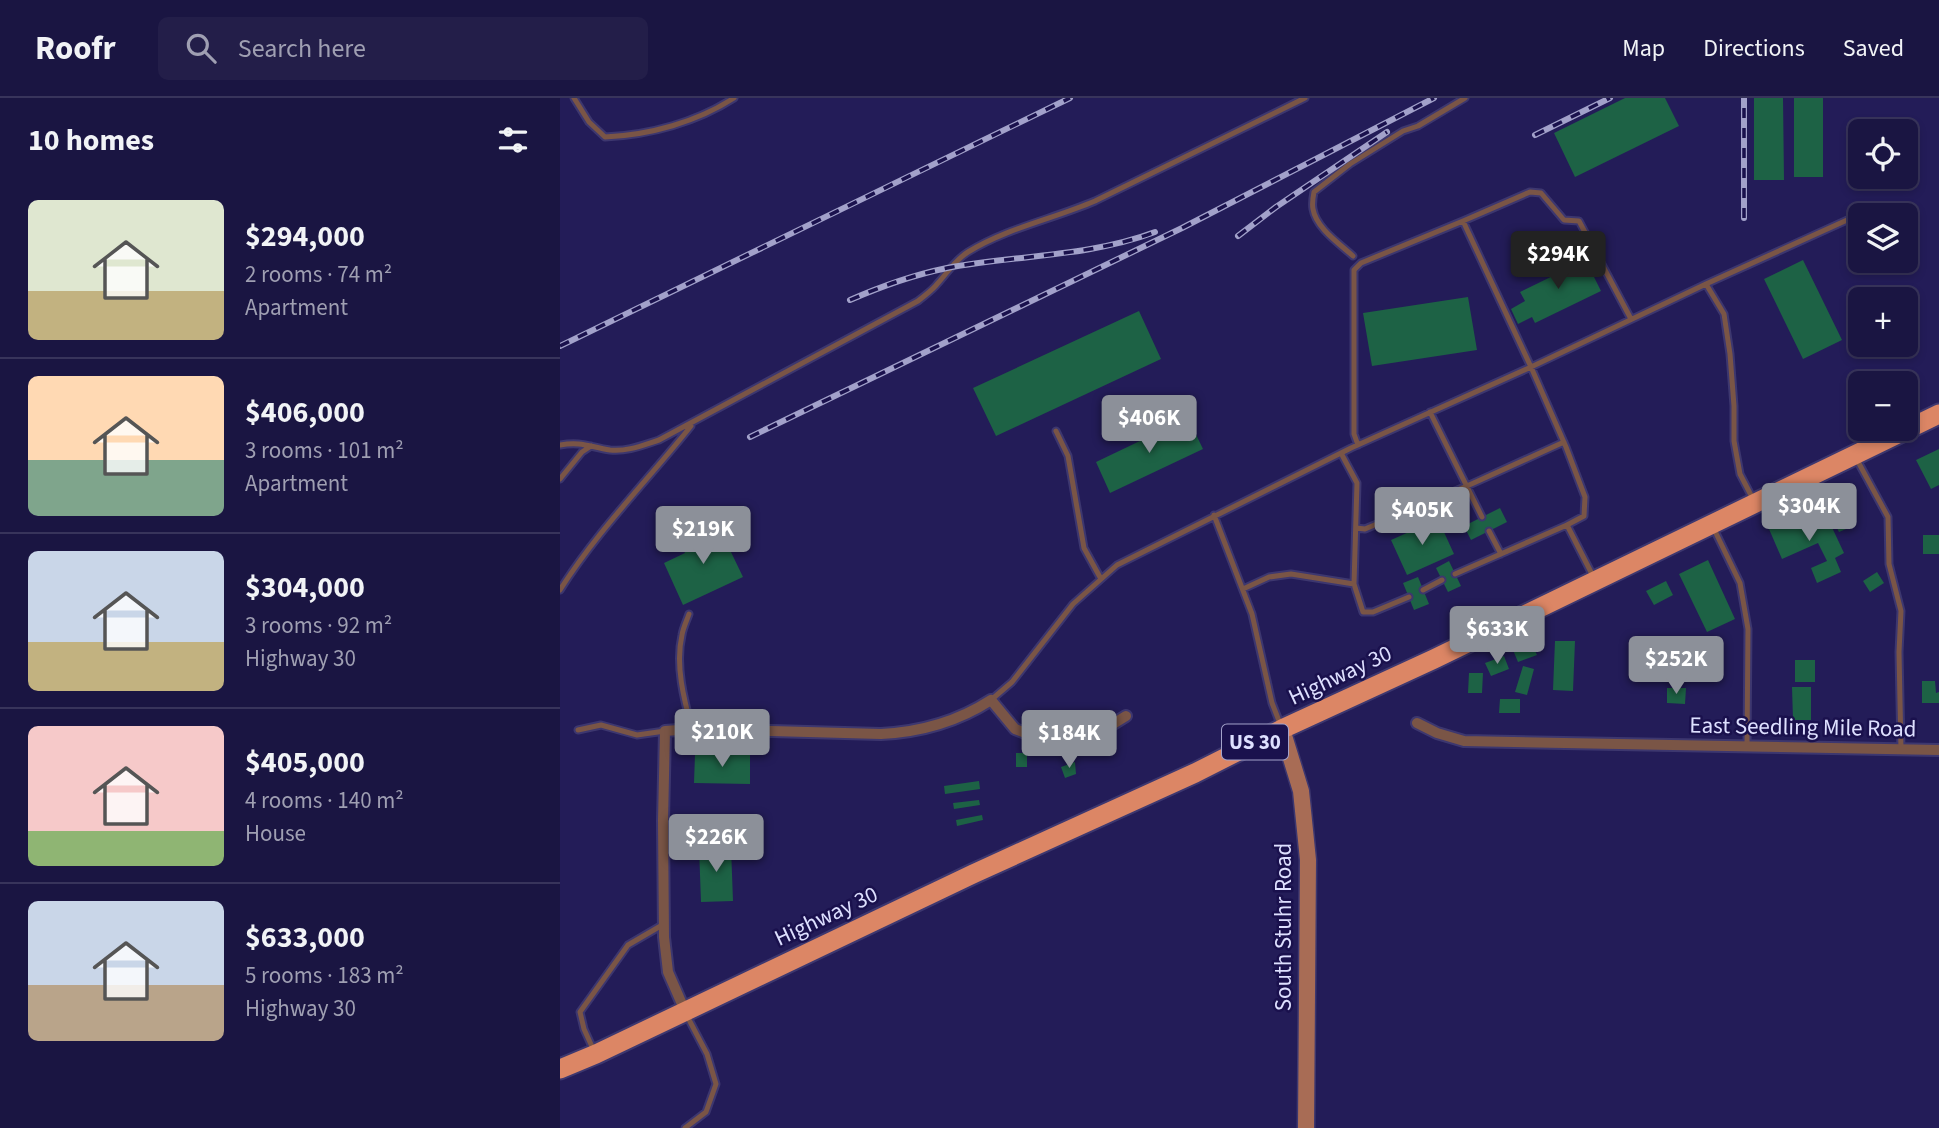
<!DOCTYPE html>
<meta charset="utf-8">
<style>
body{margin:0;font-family:"Source Sans 3",sans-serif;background:#231e49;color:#f1f3f6;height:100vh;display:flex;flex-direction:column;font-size:26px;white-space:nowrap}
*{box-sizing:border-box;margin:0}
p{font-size:23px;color:#9f9fb2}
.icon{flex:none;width:38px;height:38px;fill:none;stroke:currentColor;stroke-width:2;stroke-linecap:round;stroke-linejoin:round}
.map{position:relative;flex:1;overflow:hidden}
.drawer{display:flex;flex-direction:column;background:#1a1542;width:560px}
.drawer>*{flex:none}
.controls{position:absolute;left:1288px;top:21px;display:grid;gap:14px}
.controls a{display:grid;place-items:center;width:70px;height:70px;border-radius:10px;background:#1a1542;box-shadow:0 4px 10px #0003,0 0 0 2px #38345b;font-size:35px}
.price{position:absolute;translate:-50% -60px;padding:0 16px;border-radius:7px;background:#8c9099;color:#fff;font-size:23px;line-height:46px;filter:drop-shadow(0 2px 4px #0008)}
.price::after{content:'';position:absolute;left:50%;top:42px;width:21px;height:16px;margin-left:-10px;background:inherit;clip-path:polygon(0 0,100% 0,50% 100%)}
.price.current{background:#222;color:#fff}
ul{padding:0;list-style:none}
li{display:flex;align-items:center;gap:21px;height:175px;padding:0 28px}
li+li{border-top:2px solid #38345b}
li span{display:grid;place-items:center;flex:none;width:196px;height:140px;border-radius:10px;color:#555}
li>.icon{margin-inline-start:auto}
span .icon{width:84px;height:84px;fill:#fffc;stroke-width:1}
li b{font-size:30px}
h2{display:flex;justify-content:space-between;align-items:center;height:84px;padding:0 28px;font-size:30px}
header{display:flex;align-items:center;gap:42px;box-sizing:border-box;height:98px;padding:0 35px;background:#1a1542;border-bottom:2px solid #38345b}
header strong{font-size:33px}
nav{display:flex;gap:38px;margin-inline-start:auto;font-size:24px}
.search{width:490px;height:63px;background:#231e49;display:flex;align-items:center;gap:18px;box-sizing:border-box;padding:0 24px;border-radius:10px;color:#9f9fb2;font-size:26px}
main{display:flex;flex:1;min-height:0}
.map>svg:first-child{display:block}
</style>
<header>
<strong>Roofr</strong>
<div class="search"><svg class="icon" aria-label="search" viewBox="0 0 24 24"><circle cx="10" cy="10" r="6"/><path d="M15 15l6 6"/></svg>Search here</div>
<nav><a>Map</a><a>Directions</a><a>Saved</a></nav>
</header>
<main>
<section class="drawer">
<h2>10 homes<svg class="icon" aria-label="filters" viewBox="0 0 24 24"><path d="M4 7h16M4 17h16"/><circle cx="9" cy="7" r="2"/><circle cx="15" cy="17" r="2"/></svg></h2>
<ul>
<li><span style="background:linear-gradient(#dfe7d0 65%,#c2b280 0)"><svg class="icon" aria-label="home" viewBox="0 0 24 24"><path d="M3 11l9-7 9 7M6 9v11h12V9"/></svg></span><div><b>$294,000</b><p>2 rooms · 74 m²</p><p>Apartment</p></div></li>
<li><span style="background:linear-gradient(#ffd9b3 60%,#7fa58c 0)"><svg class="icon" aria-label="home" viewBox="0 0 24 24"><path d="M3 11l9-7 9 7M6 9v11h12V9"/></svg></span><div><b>$406,000</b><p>3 rooms · 101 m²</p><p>Apartment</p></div></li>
<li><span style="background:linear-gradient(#c9d6e8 65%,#c2b280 0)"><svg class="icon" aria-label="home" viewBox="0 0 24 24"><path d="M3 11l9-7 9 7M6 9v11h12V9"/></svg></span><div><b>$304,000</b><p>3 rooms · 92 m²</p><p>Highway 30</p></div></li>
<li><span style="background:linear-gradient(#f6c9c9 75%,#8fb573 0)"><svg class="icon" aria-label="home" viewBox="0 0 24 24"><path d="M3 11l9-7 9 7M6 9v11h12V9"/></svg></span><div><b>$405,000</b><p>4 rooms · 140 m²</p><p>House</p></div></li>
<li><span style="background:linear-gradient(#c9d6e8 60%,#b9a48a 0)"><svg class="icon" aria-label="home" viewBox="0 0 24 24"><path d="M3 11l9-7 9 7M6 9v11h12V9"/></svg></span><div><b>$633,000</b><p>5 rooms · 183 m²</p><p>Highway 30</p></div></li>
</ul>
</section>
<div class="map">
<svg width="1379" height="1030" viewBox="0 0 1379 1030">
<rect width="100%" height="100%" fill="#231c58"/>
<path fill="#1d6245" d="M1065 0H1105L1119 28 1015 79 994 35Z
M1194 0H1223L1224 82H1194Z
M1234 0H1263V79H1234Z
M1021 153 1041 193 975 225 972 219 958 226 951 211 965 203 960 194 1003 173 998 164Z
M1243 162 1282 242 1243 261 1204 181Z
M908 199 917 252 812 268 803 215Z
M579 213 601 261 436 338 413 290Z
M628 320 643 351 550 395 536 364Z
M1379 351V387L1371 391 1356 362Z
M1283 407 1293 428 1279 434 1269 413Z
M940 410 947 424 911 442 904 428Z
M1247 414 1254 427 1259 424 1261 427 1269 423 1284 455 1275 460 1281 474 1257 485 1251 470 1267 463 1258 445 1222 461 1209 431Z
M878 421 894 456 847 477 831 442Z
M158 427 183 479 123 507 104 465 125 455 120 445Z
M1363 437H1379V456H1363Z
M1148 462 1175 521 1147 534 1119 476Z
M889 463 901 488 888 494 876 470Z
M1317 474 1324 485 1310 494 1303 483Z
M858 479 869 506 854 512 843 485Z
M1106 483 1113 497 1094 507 1086 493Z
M995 543H1015L1013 593 993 592Z
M971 544 977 557 958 564 953 552Z
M944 558 949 571 931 578 925 565Z
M1235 562H1255V584H1235Z
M963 568 974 571 967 597 955 594Z
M909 575H923L922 595H908Z
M1362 583H1375L1376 595 1379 594V605H1362Z
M1232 589H1251V622H1233Z
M1107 590H1126L1125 606 1107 605Z
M940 601H960V615H939Z
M456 655H467V669H456Z
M135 656 190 657V686L134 685Z
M515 664 516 676 505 680 501 669Z
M419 683 420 691 385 696 384 688Z
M419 702 420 707 394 711 393 705Z
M422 717 423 722 397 728 396 722Z
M139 749H171L173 803 141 804Z"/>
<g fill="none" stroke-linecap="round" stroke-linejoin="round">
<g stroke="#3d376f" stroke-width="9">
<path id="service" d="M14 0 29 24 45 39C90 37 137 24 174 0
M903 123 971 269 1006 349 1025 399 1024 418 1007 427 1034 480
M793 158C780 146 756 130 753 111 752 106 753 99 754 94L790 66 843 33 858 28 905 0
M1146 186 1164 216 1170 256 1174 308V343L1180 376 1193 401
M870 314 922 419
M496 333 508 358 524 450 541 481
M0 347C21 343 30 349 50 352 67 354 83 347 99 342L358 203C365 197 373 192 378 185 388 174 395 162 408 154 447 130 493 121 535 103L745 0
M798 347 794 336V172L801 165 903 123 970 94 981 95 1004 122 1019 123 1071 221
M781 355 797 385 794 486
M1296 360 1328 419 1329 466 1341 513 1339 554 1341 652
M0 381 22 354 31 348
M654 417 692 516 712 605 721 628
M1153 429 1180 485 1188 531 1187 647
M796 430 805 431 907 388 1004 344
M929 433 941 456
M895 476 1007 427
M683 491 709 479 731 476 794 486 803 514H813L849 499
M0 492C38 432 88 382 131 328
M863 492 882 482
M129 516C127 522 123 530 122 537 115 567 124 602 132 631
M431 602 452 584 513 506 557 467 791 350 971 269 1146 186 1296 118
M18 632 41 627 77 637 105 633
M34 953 24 931 20 914 68 847 104 826
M125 1030 146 1014 156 986 147 956 126 916"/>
</g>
<g stroke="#3d376f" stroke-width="14">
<path id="minor" d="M857 625 877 635 904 643 1379 652
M125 913 108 874 104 839 103 723 105 633 132 631 321 636C361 634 397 624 431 602L455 631 468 636 510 639 537 636 566 618"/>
</g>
<g stroke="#3d376f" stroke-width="19">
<path id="secondary" d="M722 631 741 693 748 762 746 1030"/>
</g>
<g stroke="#3d376f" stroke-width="23">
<path id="trunk" d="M0 971 36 956 413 776 635 675 722 631 874 561 1379 316"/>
</g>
<use href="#service" stroke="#7a5546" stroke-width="5"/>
<use href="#minor" stroke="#7a5546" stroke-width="10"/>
<use href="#secondary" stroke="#a86c55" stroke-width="16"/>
<use href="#trunk" stroke="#dc8665" stroke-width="19"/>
<g stroke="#a2a1ca" stroke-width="6">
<path id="rail" d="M975 37 1050 0
M1184 120V0
M678 138 716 109 827 34
M290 202C322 188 353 177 387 170 457 157 528 159 595 134
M0 248 510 0
M190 339 622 130 874 0"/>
</g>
<use href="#rail" stroke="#1a114d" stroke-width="3.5" stroke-dasharray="10" stroke-linecap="butt"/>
</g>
<g text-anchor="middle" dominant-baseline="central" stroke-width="5" stroke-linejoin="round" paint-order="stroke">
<rect fill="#1a114d" stroke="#a3a2ca" stroke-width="2" x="662" y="626.5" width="66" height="35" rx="5"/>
<g font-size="21" font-weight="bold" fill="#dee0ff">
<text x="695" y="644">US 30</text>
</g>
<g font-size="23" fill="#dee0ff" stroke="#1a114d">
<text transform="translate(780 577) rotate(-25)">Highway 30</text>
<text transform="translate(1243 629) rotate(1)">East Seedling Mile Road</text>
<text transform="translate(266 818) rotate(-25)">Highway 30</text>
<text transform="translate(723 829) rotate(-90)">South Stuhr Road</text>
</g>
</g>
</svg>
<div class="controls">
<a><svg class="icon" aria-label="locate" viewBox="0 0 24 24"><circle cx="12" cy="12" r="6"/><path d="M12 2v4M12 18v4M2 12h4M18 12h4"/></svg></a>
<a><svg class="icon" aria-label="layers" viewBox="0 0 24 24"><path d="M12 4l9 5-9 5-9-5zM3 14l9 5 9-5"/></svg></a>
<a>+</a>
<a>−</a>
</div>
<b class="price current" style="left:998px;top:193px">$294K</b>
<b class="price" style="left:589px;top:357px">$406K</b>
<b class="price" style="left:1249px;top:445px">$304K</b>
<b class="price" style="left:862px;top:449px">$405K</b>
<b class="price" style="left:143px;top:468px">$219K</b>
<b class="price" style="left:937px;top:568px">$633K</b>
<b class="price" style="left:1116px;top:598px">$252K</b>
<b class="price" style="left:162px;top:671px">$210K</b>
<b class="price" style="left:509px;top:672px">$184K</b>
<b class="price" style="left:156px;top:776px">$226K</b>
</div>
</main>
